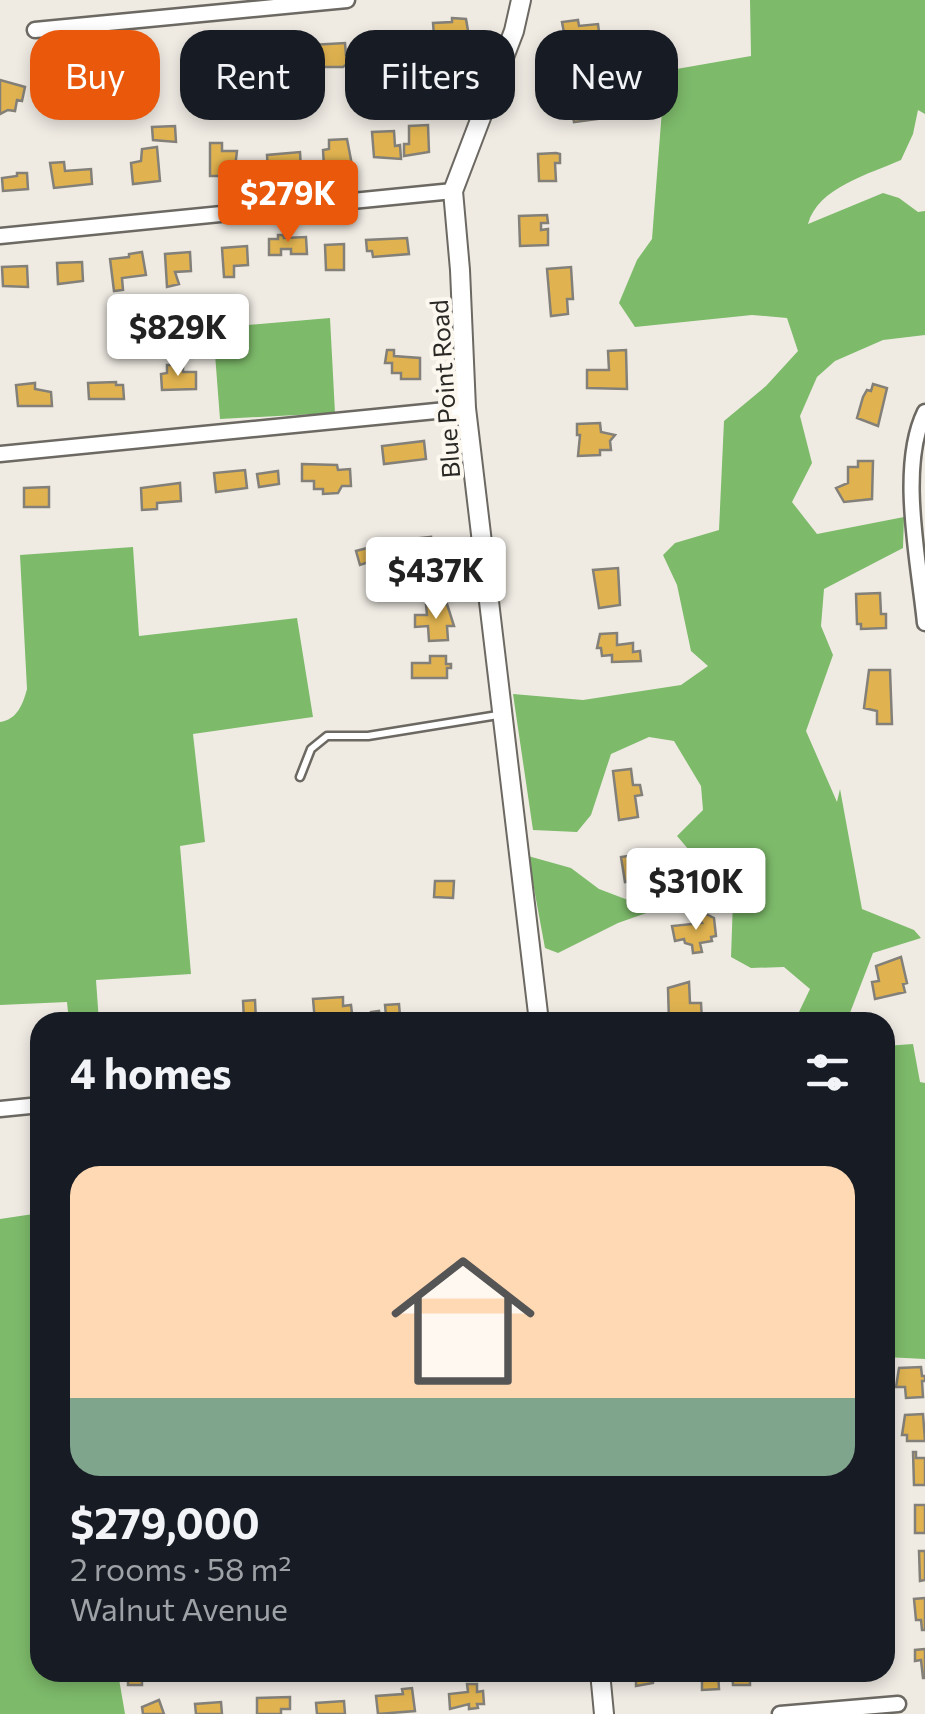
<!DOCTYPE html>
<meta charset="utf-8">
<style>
body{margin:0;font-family:Commissioner,sans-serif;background:#242831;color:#f1f3f6;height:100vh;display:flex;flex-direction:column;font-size:38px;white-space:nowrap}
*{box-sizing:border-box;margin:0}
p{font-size:32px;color:#9ea1a6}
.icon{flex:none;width:55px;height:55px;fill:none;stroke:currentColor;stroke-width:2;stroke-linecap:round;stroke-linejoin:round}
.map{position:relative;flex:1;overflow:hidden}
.panel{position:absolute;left:30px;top:1012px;width:865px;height:670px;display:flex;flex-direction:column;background:#171b24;border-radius:30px;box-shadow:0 5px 15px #0003}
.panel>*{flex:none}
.top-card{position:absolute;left:30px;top:30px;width:865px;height:90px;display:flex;gap:20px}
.price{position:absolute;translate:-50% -85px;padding:0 22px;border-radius:10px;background:#fff;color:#222;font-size:32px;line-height:65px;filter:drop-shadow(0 2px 5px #0008)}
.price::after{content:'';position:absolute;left:50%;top:60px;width:30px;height:22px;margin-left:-15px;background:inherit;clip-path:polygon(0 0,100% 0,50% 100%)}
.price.on{background:#ea580c;color:#fff}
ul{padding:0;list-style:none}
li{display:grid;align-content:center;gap:20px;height:530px;padding:0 40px}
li+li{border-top:2px solid #363941}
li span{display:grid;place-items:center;height:310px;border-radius:30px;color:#555}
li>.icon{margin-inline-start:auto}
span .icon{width:180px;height:180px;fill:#fffc;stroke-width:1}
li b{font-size:42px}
h2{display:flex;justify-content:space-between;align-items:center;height:120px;padding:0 40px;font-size:42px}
.chip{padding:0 35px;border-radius:30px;background:#171b24;box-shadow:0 5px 15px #0003;font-size:35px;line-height:90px}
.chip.on{background:#ea580c;color:#fff}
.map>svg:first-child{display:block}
</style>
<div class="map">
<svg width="925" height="1714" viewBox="0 0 925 1714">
<rect width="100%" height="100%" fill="#efebe3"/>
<path fill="#7dba6a" d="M750 0H925V114L918 110 913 134 901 160C870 174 818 187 808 224L883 193 899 198 918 212 925 211V335L883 340 835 361 817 377 800 416 812 463 792 502 817 534 904 517 903 548 824 589 821 626 833 655 806 731 837 802 840 789 862 909 914 930 921 938 873 953 848 1018 851 1022H798V1014L810 989 784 967 751 968 731 957 733 900 714 889 618 923 558 953 545 948 528 856 571 868 599 889 628 900 686 885 701 864 677 836 703 810 701 786 674 741 649 737 611 754 591 815 577 832 533 830 513 694 583 700 681 685 708 666 691 651 677 585 663 555 675 543 719 530 724 421 766 386 798 351 787 318 752 315 635 327 619 303 637 260 652 239 665 71 751 56Z
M330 318 335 413 220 419 213 328Z
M133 547 139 636 297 618 313 717 193 734 205 842 180 846 191 974 96 980 99 1022H69L67 1002 0 1005V722C17 720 23 704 27 689L20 555Z
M913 1044 920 1082 925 1083V1359L885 1357V1046Z
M40 1213V1672L118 1673 125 1714H0V1219Z"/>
<path fill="#e0b350" stroke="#838079" stroke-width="2.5" d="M452 18 466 19 471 48H435L433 23 452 22Z
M578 20 579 26 598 24 602 55 569 59 562 22Z
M408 35V38L420 37 422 61 412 65 400 61 397 46V36Z
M375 38V42L385 41 387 68 369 69 363 39Z
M281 43V48H290L292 76 282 77 281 72H275V68L257 69 256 51H267V44Z
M345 43 346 55H350L351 61 343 67H312L311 45Z
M207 55 208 58 221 56 223 78 207 87 203 82 194 83 191 57Z
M124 64H156V80L150 81 147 92H130L125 86Z
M86 73 95 92 86 95 88 99 67 109 55 83 75 74 76 77Z
M0 80 25 87 22 101 17 100 15 111 8 110 0 114Z
M589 86 590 105H603L605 118 574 122 568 88Z
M463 87 464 101 453 102 454 108 437 109 435 107 434 91Z
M428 125 429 152 404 156V144H409V126Z
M175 126 176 142 153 140 152 127Z
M394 131 395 146 400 145 401 159 374 157 372 132Z
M347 139 352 165 324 167 323 150 329 149V140Z
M210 143H222V151H237L234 176H210Z
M157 147 160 181 133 184 131 163 141 161 142 149Z
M300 152 301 170 268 172 267 155Z
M556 153 560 154V163H555L556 181H539L538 154Z
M64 162 65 171 91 169 92 184 54 188 50 163Z
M17 173H27L28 189 3 191 2 178 17 176Z
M547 215 548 223H541V230L548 229V245L520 246 519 216Z
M278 235H283L284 238 306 237 307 254H291V249H281V255H269V239H278Z
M407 238 409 254 373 257 372 251H367L366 240Z
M344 244V270H326L325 245Z
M247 246 248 265 234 266V277H224L222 248Z
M142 252 146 275 122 278 123 290 114 291 110 259 129 257V254Z
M190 252 191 271 175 272 179 284 167 287 165 254Z
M82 262 83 281 58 284 57 263Z
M27 266 28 287 3 286 2 267Z
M571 267 573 299H567L568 314 551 316 547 269Z
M387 350H394V356L420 358V379H401V373H392V363H385Z
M626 350 627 389 587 388V370H609L608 351Z
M167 365H183V372H196V389L162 390 161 374 167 373Z
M116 382V385H123L124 399H89L88 383Z
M35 383V389L51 392 52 406H18L16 385Z
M873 384 887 388 878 426 857 418 863 397 867 390 871 391Z
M600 423 601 432 615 435 610 441 611 450H600V455L578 456 580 435H577V424Z
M424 441 426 459 384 464 382 446Z
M858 461H873L872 499 844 502 836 488 848 483V467H858Z
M302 464 337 465 338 470 350 469 351 486H342L338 493 323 494V489H314V481H302Z
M245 470 247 488 216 492 214 473Z
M278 471 279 484 259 487 257 474Z
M180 483 181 501 157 503V509L142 510 141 488Z
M49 487V507H24V488Z
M431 537 432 572 406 575 405 568 413 567 410 547 402 548 401 540Z
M371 547 375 560 360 565 356 551Z
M618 568 620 605 599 608 593 570Z
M880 593 881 614H886V628L861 629V624H857L856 594Z
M447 604 454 626H447L448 640 429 641 428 626 415 627V615H427L426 605Z
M617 633V645L633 643V652L640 651 641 661 612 662V655L602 656 601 648H597L600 634Z
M430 656H446V664H451V668H447V678H412V663H430Z
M869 670H890L892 724H877V711L864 708Z
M631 769 633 785H640L642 795 635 796 638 817 619 820 613 771Z
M642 854 646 879 625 882 621 857Z
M435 881H454L453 898 434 897Z
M706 914 714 918 716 936 711 937 712 941 700 943 702 952 693 953 692 945 685 943 684 939 675 941 672 926 702 923 698 916Z
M901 957 907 983 903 984 905 992 875 999 872 982 879 981 876 966Z
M689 982 690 1003H701L702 1021 669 1022 668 988Z
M343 997V1006L351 1005 353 1022H315L313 999Z
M255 1000 256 1021 264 1022H229L244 1020 243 1001Z
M399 1004 400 1016 407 1015 408 1022H372L371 1012 379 1011 380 1016H386L385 1005Z
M921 1367 922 1376H925V1381H922L923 1397 906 1398 905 1387H896L899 1368Z
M923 1414 925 1441H907V1435H902L905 1415Z
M913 1452H916V1458H925V1485H914Z
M915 1505H925V1533H915Z
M919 1551H925V1580L920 1581Z
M925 1598V1630H922L921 1620H916L914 1599Z
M925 1649V1678H923L921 1660 915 1661V1650Z
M128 1672H142V1685H128Z
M636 1672H653V1683L636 1686Z
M702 1672H718L719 1689 702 1690Z
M732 1672H750V1685H733Z
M467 1684H477V1692L483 1691 484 1704H477L478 1708 469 1709V1704L450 1709 449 1694 468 1692Z
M412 1688 415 1711 378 1714 376 1696 403 1694 402 1689Z
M290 1697V1709H281V1714H257V1698Z
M159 1700 164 1714H143L142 1707Z
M344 1701 345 1714H317L316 1703Z
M221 1702 222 1714H196L195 1704Z"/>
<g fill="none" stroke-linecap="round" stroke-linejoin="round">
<g stroke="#6c6862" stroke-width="11">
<path id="lane" d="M300 777 311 749 327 736H368L498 715"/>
</g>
<g stroke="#6c6862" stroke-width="19">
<path id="street" d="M35 30 347 0
M0 236 453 191
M925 412C898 467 919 562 925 623
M0 454 466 408
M0 1109 40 1105
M780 1714 898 1704"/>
</g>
<g stroke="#6c6862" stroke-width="22">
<path id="secondary" d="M521 0 514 31 453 191 460 270 466 408 539 1022
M600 1672 604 1714"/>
</g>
<use href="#lane" stroke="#fff" stroke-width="6"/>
<use href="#street" stroke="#fff" stroke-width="14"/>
<use href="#secondary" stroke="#fff" stroke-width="18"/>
</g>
<g text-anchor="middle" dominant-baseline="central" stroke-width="8" stroke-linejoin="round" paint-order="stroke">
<g font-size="25" fill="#2a2926" stroke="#fcf8f0">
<text transform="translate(444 389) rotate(-94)">Blue Point Road</text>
</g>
</g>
</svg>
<b class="price on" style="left:288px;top:245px">$279K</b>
<b class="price" style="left:178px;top:379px">$829K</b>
<b class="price" style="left:436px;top:622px">$437K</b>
<b class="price" style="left:696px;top:933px">$310K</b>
<div class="top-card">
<a class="chip on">Buy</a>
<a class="chip">Rent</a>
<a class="chip">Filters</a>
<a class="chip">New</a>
</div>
<section class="panel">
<h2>4 homes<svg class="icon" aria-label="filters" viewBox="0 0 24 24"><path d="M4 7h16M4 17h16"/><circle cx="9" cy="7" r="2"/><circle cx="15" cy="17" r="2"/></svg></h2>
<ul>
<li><span style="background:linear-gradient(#ffd9b3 75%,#7fa58c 0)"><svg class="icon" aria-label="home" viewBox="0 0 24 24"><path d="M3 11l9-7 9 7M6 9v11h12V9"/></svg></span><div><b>$279,000</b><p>2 rooms · 58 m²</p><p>Walnut Avenue</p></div></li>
</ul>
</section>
</div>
